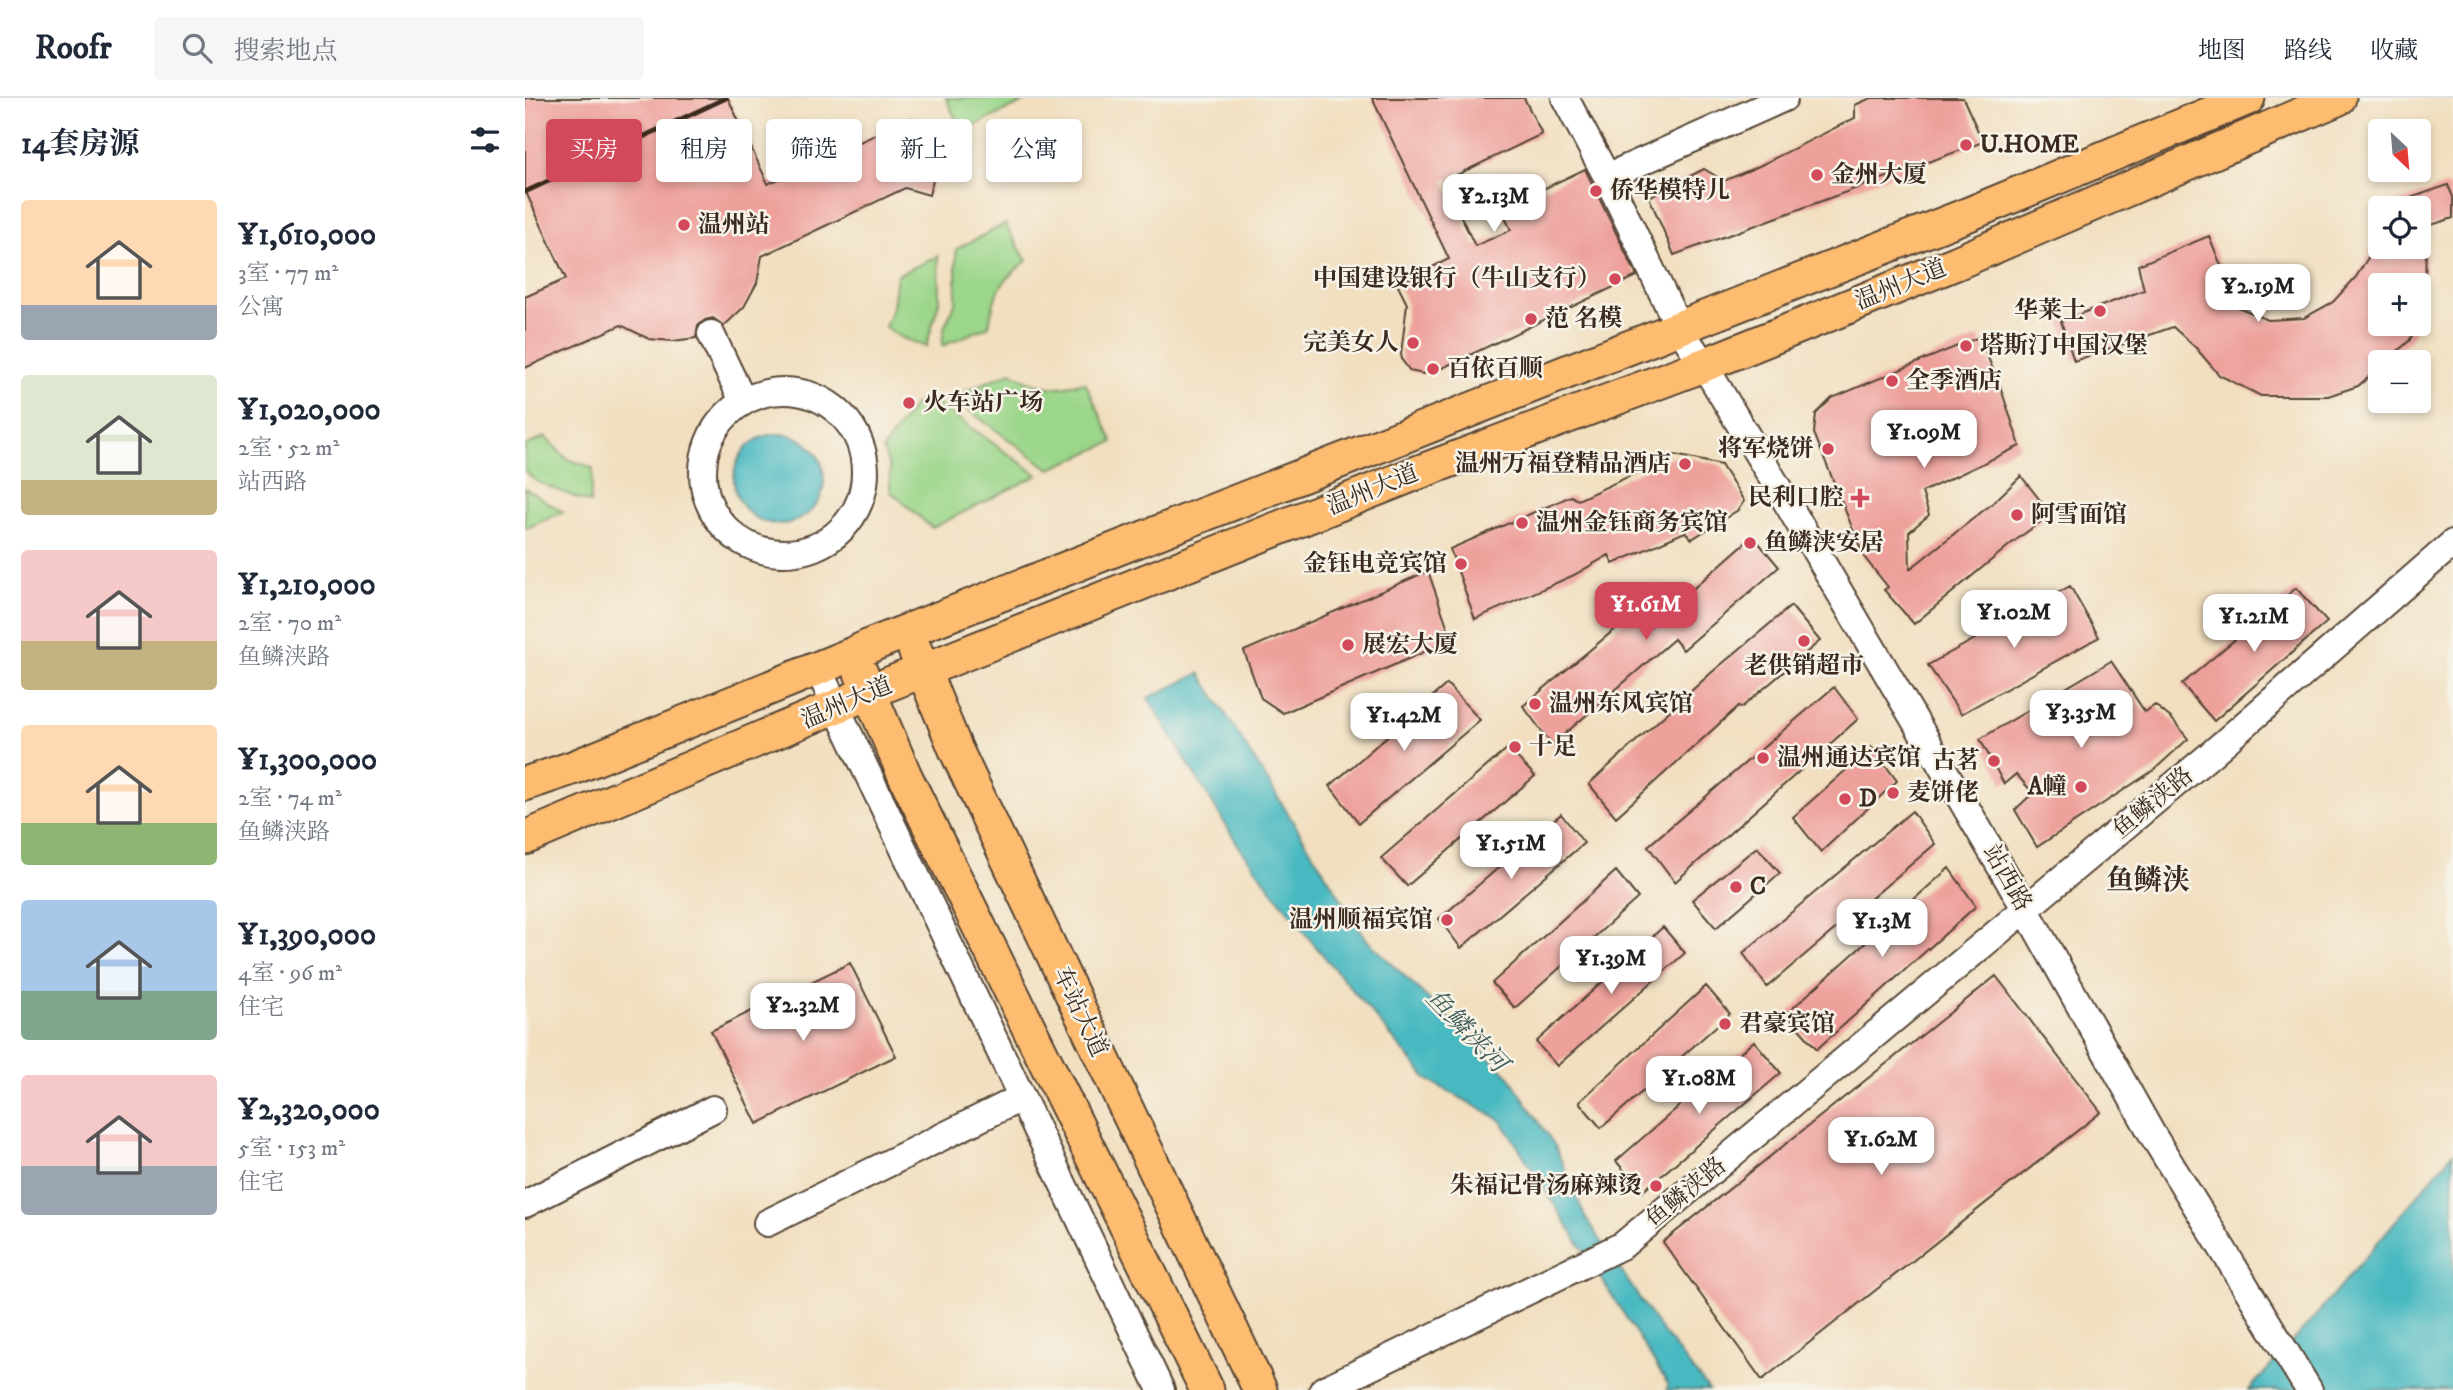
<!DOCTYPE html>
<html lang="zh">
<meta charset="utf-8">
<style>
body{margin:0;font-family:"IM FELL DW Pica","Noto Serif SC",serif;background:#f6f6f7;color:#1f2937;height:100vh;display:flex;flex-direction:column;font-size:26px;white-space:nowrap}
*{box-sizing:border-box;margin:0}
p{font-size:23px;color:#747a83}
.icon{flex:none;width:38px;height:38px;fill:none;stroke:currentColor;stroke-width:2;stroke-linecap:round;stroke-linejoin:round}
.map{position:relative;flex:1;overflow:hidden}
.sheet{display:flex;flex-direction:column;background:#fff;width:525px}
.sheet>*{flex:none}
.banner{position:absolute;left:21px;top:21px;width:665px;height:63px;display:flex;gap:14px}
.needle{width:46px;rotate:154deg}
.tools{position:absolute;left:1843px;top:21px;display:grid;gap:14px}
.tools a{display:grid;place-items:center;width:63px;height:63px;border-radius:7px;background:#fff;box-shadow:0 4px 10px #0003;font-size:35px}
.price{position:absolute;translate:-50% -60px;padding:0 16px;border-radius:14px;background:#fff;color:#222;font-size:23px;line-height:46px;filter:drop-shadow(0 2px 4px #0008)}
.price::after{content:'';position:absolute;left:50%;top:42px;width:21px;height:16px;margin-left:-10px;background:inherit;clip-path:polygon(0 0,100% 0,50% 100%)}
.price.current{background:#d1495b;color:#fff}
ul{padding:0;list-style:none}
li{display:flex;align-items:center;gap:21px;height:175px;padding:0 21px}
li span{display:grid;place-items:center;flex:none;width:196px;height:140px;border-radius:7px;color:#555}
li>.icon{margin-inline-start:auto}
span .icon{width:84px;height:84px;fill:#fffc;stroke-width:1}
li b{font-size:30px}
h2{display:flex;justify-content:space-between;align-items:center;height:84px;padding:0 21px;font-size:30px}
.tag{padding:0 24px;border-radius:7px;background:#fff;box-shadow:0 4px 10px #0003;font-size:24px;line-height:63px}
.tag.current{background:#d1495b;color:#fff}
header{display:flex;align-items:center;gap:42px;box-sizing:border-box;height:98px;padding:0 35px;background:#fff;border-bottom:2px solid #e0e1e3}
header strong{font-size:33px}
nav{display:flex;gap:38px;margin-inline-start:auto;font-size:24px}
.search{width:490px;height:63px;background:#f6f6f7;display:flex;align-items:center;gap:18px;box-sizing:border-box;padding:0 24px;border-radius:7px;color:#747a83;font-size:26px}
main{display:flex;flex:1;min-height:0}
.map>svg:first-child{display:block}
</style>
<header>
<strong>Roofr</strong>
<div class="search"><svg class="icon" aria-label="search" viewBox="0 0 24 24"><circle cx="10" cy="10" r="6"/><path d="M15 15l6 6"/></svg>搜索地点</div>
<nav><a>地图</a><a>路线</a><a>收藏</a></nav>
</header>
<main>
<section class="sheet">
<h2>14套房源<svg class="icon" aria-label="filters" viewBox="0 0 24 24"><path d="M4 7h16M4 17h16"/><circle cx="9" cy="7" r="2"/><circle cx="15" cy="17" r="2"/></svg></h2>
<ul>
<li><span style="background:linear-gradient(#ffd9b3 75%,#9aa5b1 0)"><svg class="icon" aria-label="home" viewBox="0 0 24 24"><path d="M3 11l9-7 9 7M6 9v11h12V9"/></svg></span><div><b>¥1,610,000</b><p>3室 · 77 m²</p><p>公寓</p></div></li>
<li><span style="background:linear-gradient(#dfe7d0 75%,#c2b280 0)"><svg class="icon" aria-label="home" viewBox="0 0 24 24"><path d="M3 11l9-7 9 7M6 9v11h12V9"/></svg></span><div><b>¥1,020,000</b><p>2室 · 52 m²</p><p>站西路</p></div></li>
<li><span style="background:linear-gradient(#f6c9c9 65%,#c2b280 0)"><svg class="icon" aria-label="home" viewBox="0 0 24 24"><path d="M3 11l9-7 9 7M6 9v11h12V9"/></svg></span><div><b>¥1,210,000</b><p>2室 · 70 m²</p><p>鱼鳞浃路</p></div></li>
<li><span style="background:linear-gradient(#ffd9b3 70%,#8fb573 0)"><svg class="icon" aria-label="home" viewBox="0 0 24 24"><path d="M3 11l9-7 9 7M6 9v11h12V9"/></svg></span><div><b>¥1,300,000</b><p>2室 · 74 m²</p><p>鱼鳞浃路</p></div></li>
<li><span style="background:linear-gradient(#a9c7e8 65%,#7fa58c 0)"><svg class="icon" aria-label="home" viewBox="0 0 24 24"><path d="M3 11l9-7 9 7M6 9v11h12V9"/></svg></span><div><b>¥1,390,000</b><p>4室 · 96 m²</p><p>住宅</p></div></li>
<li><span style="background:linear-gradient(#f6c9c9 65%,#9aa5b1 0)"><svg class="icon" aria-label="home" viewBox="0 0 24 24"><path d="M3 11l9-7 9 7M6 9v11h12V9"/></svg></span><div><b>¥2,320,000</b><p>5室 · 153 m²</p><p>住宅</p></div></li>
</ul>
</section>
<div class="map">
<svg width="1928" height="1292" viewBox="0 0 1928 1292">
<rect width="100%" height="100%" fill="#f7f3e8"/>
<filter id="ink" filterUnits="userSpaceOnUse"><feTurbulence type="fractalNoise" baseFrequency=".0143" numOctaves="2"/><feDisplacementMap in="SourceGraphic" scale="14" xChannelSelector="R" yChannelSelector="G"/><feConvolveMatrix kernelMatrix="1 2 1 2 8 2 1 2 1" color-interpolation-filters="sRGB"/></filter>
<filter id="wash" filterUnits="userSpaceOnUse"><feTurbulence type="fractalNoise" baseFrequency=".00686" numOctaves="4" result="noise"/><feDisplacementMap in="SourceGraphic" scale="28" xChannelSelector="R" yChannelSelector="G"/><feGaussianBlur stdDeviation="1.57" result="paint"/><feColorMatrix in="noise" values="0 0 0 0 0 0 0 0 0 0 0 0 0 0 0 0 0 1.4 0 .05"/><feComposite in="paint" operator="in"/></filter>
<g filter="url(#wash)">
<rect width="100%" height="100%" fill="#f1dfc0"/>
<path fill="#9bd68a" stroke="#6b8054" stroke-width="2" d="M421 0H507L437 34Z
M480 126 502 163C475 183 469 194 464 228L417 248 419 230 431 203V151Z
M413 158 414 204 401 249 375 239 360 229 368 208 372 177Z
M486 274C515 291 528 293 560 284L588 344 525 371 425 299Z
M411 305 513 377 407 430 365 393V371L358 351 390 306Z
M20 339 42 361 68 370 65 405 12 384 0 373V348Z
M0 390 38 414 2 430 0 428Z"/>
<path fill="#4ab9c1" stroke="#427270" stroke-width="2" d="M209 381a45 45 0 1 1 90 0a45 45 0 1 1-90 0Z
M675 575 842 842 983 977 1030 1048 1060 1119 1133 1228 1184 1292H1142L1143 1286 976 1022 903 982 782 838 713 747 623 600Z
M1928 1055V1292H1724L1788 1221Z"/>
<g id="blocks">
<path fill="#eea09b" d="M0 0H203L243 86 387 20 410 75 404 97 380 90 237 158 232 185 219 209 199 228 188 220 180 222 173 228 171 240 148 243 124 241 96 227 0 270V199L41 181 0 92Z
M847 0H999L1017 36 919 83 950 148 986 132 976 111 1060 71 1112 178 913 272 898 276 885 273 877 262 876 256 882 206 872 186 924 161Z
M1346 0H1438L1458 44 1149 157 1124 99 1179 71 1199 83 1234 68 1330 20V7Z
M1923 87 1928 99V120L1894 131V110H1863L1862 108Z
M1684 138 1713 209 1743 222 1779 220 1808 204 1831 179 1844 158 1845 149H1901L1900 187H1855V226H1894L1884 243 1860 264H1855V269L1833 288 1803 298H1736L1694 277 1671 250 1648 229 1549 263 1536 223 1619 192 1613 167Z
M1454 239 1474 285 1495 348 1397 394 1404 417 1384 434 1385 471 1469 404 1496 378 1526 416 1487 445 1389 526 1359 492 1363 489 1339 459 1289 335 1291 316 1307 300Z
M1150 357 1196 367 1219 403 1213 412 1167 441 1160 434 1088 466 1084 457 1049 477 950 521 925 451 1046 398 1053 402Z
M1228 438 1254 469 1158 552 1149 541 1027 647 998 608 1107 517 1120 533Z
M903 473 927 542 758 615 736 600 719 553Z
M1545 488 1574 539 1436 616 1403 567Z
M1771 490 1802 524 1689 623 1657 586Z
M1266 508 1295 543 1216 610 1214 608 1091 719 1064 686 1186 575Z
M1586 563 1620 614 1630 607 1647 621 1663 641 1629 672 1512 749 1490 712 1508 695 1491 676 1479 686 1455 641Z
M922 586 955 622 834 725 805 688Z
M1309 589 1333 621 1150 784 1123 748Z
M1347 649 1372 683 1296 754 1268 719Z
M983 650 1010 678 882 788 856 760Z
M1387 713 1410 746 1242 889 1218 855Z
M1036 716 1059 745 936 850 914 821Z
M1232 749 1255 775 1191 830 1167 802Z
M1424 770 1451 808 1292 951 1261 916Z
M1091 773 1113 800 990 910 967 885Z
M1138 829 1160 855 1032 968 1011 944Z
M325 865 371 958 232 1026 186 933Z
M1471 878 1576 1014 1237 1282 1138 1144Z
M1181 888 1205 916 1076 1030 1054 1004Z
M1229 943 1256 975 1117 1094 1091 1063Z"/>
</g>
</g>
<g filter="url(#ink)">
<use href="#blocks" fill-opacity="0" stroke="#564536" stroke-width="2"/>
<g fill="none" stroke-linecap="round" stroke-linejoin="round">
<g stroke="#564536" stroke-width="30">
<path id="minor" d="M1040 0 1082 79 1154 230 1179 267 1261 403 1501 812 1627 1036 1784 1292
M1082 79 1259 0
M186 236 218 303
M178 374a81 81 0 1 1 162 0a81 81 0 1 1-162 0Z
M293 571 636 1292
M0 1106 188 1011
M242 1125 496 1000
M798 1292 1098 1147 1685 657 1928 445"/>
</g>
<g stroke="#564536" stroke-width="37">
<path id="major" d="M390 552 431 652 735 1292
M336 575 380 678 682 1292
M0 686 50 669 328 556 349 546 1444 116 1723 0
M0 740 364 586 889 376 1179 267 1431 165 1814 0"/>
</g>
<use href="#minor" stroke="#fff" stroke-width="26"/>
<use href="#major" stroke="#fdbc70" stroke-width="33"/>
<path stroke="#3b2a1e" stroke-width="5" d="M0 94 201 0"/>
</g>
</g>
<g fill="#d1495b" stroke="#f7f3e8" stroke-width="2.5">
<circle cx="1441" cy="47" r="7"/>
<circle cx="1292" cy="77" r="7"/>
<circle cx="1071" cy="93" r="7"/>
<circle cx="159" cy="127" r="7"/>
<circle cx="1090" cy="181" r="7"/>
<circle cx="1575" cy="213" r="7"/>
<circle cx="1006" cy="221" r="7"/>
<circle cx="888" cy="245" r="7"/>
<circle cx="1441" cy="248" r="7"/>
<circle cx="908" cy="271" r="7"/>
<circle cx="1367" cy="283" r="7"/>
<circle cx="384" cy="305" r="7"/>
<circle cx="1303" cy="351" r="7"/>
<circle cx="1160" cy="366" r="7"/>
<path d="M1331.5 389.5h7v7h7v7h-7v7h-7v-7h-7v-7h7z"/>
<circle cx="1492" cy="417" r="7"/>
<circle cx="997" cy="425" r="7"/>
<circle cx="1225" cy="445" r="7"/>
<circle cx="936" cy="466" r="7"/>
<circle cx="1279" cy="543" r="7"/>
<circle cx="823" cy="547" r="7"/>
<circle cx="1010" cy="606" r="7"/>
<circle cx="990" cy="649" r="7"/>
<circle cx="1238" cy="660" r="7"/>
<circle cx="1469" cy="663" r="7"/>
<circle cx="1556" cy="689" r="7"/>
<circle cx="1368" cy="695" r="7"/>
<circle cx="1320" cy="701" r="7"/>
<circle cx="1211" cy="789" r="7"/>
<circle cx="922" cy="822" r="7"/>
<circle cx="1200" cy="926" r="7"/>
<circle cx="1131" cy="1088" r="7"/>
</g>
<g text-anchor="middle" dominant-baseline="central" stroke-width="5" stroke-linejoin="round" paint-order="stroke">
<g font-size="24" font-weight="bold" fill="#3b2a1e" stroke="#f7f3e8" text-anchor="start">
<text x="1455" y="47">U.HOME</text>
<text x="1306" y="77">金州大厦</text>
<text x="1085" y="93">侨华模特儿</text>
<text x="173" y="127">温州站</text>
<text x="1076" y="181" text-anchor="end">中国建设银行（牛山支行）</text>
<text x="1561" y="213" text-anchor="end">华莱士</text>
<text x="1020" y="221">范 名模</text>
<text x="874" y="245" text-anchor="end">完美女人</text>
<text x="1455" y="248">塔斯汀中国汉堡</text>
<text x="922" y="271">百依百顺</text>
<text x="1381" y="283">全季酒店</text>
<text x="398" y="305">火车站广场</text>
<text x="1289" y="351" text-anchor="end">将军烧饼</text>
<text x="1146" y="366" text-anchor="end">温州万福登精品酒店</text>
<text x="1319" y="400" text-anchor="end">民利口腔</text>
<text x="1506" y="417">阿雪面馆</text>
<text x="1011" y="425">温州金钰商务宾馆</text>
<text x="1239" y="445">鱼鳞浃安居</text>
<text x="922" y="466" text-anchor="end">金钰电竞宾馆</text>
<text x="837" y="547">展宏大厦</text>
<text x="1279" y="568" text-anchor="middle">老供销超市</text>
<text x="1024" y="606">温州东风宾馆</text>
<text x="1004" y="649">十足</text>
<text x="1252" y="660">温州通达宾馆</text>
<text x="1455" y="663" text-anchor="end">古茗</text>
<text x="1542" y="689" text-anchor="end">A幢</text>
<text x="1382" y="695">麦饼佬</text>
<text x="1334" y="701">D</text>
<text x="1225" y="789">C</text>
<text x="908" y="822" text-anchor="end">温州顺福宾馆</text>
<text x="1214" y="926">君豪宾馆</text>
<text x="1117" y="1088" text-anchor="end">朱福记骨汤麻辣烫</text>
</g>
<g font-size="24" fill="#3b2a1e" stroke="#f7f3e8">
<text transform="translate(1376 187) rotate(-22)">温州大道</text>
<text transform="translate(848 392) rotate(-22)">温州大道</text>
<text transform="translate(322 605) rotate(-23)">温州大道</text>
<text transform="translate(1628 705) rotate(-40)">鱼鳞浃路</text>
<text transform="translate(1482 780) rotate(60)">站西路</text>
<text transform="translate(555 914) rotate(65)">车站大道</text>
<text transform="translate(1161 1095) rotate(-40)">鱼鳞浃路</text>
</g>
<g font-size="26" font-style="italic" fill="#405c57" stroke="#f7f3e8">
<text transform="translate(941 933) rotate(46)">鱼鳞浃河</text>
</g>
<g font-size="28" font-weight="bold" fill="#3b2a1e" stroke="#f7f3e8">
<text x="1623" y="782">鱼鳞浃</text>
</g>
</g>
</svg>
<div class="tools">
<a><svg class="needle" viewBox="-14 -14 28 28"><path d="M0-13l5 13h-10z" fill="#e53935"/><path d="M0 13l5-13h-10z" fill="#747a83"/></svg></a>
<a><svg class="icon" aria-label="locate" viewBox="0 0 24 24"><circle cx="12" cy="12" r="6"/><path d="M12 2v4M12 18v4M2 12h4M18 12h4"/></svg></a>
<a>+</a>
<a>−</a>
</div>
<b class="price" style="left:969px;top:136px">¥2.13M</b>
<b class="price" style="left:1733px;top:226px">¥2.19M</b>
<b class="price" style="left:1399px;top:372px">¥1.09M</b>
<b class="price current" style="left:1121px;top:544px">¥1.61M</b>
<b class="price" style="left:1489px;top:552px">¥1.02M</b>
<b class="price" style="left:1729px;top:556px">¥1.21M</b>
<b class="price" style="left:1556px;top:652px">¥3.35M</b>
<b class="price" style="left:879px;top:655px">¥1.42M</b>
<b class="price" style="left:986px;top:783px">¥1.51M</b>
<b class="price" style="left:1357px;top:861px">¥1.3M</b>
<b class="price" style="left:1086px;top:898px">¥1.39M</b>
<b class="price" style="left:278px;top:945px">¥2.32M</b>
<b class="price" style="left:1174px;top:1018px">¥1.08M</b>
<b class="price" style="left:1356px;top:1079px">¥1.62M</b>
<div class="banner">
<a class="tag current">买房</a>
<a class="tag">租房</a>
<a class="tag">筛选</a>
<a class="tag">新上</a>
<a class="tag">公寓</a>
</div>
</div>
</main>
